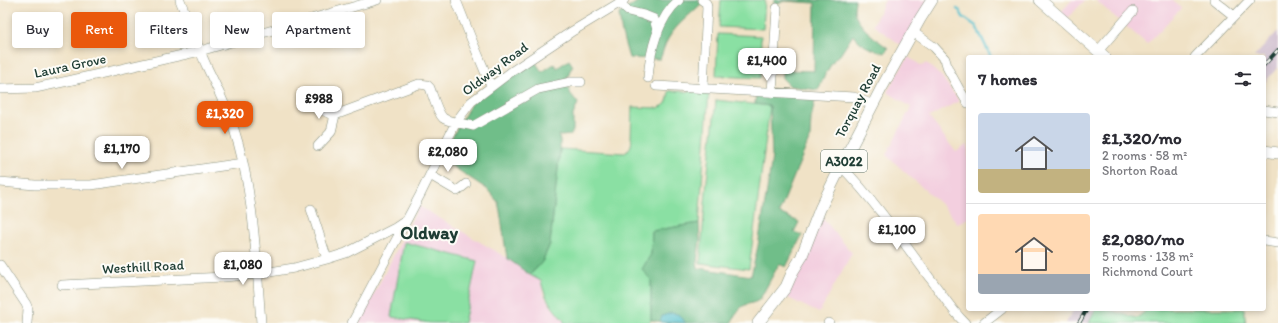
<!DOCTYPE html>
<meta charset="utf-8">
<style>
body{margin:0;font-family:Itim,sans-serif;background:#f2f2f3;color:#2b2b33;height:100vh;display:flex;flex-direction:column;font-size:15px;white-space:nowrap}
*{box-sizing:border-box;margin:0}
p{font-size:13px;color:#7c7c81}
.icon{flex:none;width:22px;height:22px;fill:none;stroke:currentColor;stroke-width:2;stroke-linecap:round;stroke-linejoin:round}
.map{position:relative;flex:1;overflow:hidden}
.sheet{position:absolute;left:966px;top:55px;width:300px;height:256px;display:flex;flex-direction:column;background:#fff;border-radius:4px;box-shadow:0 2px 6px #0003}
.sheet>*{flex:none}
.banner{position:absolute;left:12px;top:12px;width:380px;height:36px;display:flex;gap:8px}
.price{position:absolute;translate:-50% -34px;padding:0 9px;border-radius:8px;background:#fff;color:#222;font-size:13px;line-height:26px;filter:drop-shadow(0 1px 2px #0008)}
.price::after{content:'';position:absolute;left:50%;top:24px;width:12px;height:9px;margin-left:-6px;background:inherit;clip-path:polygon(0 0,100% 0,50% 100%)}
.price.selected{background:#ea580c;color:#fff}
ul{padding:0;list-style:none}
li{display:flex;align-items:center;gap:12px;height:100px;padding:0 12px}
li+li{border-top:1px solid #e1e1e2}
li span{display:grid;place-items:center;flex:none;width:112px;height:80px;border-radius:4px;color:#555}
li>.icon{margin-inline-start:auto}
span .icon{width:48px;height:48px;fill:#fffc;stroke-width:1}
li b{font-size:17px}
h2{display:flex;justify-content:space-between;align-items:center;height:48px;padding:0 12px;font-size:17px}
.chip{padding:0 14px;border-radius:4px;background:#fff;box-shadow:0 2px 6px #0003;font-size:14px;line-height:36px}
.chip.selected{background:#ea580c;color:#fff}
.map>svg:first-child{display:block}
</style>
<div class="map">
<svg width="1278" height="323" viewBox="0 0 1278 323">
<rect width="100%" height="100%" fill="#fdfcf7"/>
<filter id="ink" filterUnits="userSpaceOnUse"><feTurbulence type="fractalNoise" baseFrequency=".025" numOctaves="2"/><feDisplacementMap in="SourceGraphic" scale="8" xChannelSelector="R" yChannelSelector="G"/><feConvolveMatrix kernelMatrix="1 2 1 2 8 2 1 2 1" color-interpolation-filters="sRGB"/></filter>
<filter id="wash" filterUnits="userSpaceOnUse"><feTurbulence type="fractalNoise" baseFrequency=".012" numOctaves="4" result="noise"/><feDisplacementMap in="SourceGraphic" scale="16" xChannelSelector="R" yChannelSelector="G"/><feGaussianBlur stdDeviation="0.9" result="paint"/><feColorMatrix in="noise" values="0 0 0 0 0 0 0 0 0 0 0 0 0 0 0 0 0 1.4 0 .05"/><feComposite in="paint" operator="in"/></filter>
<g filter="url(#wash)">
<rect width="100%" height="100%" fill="#f0e2c6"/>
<path fill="#f3cfdf" d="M885 0H932L904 47 873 25Z
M1072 0H1085L1065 21 1058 15Z
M1095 0H1172L1181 8 1147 44Z
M908 57 922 66 926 63 942 77 959 101 929 117 956 152 968 144V218L958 224 943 206 886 155 911 107 887 92Z
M419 206 507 258 541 281 543 294 553 309 564 321V323H359Z
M822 217 852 253 819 313 786 297 804 262Z"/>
<path fill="#cfbdce" d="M1278 31V67L1264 83V57H1254Z
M1074 309H1096L1089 323H1066Z"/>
<path fill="#8ae0a3" stroke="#548e6c" d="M721 0H765L763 29 719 27Z
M718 34 761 36 760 78 716 76Z
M669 91 709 92 699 223 652 231 651 254V320L649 323H564V321C552 307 545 299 541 281L530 275 542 262 550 244 560 149 625 153C630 149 633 144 631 137L632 107 659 108V107C668 106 668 98 669 91Z
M716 100 770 106 749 269 700 263 707 180Z
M404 242 477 261 464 323H430L391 317Z
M1096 309H1106L1137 318 1148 309H1244L1246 323H1089Z"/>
<path fill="#6fbe89" stroke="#477e5e" d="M640 0H705C693 13 677 23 668 39 664 45 663 53 660 59L629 58 622 34 619 14Z
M774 0H855C855 3 854 6 854 10 855 24 877 40 888 48L885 53C868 48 865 48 853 35L840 55 835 58 826 73 818 90 790 86 782 78V70L814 71 815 3 785 1 774 4Z
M534 60 542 72 554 64 557 68 569 60 573 66 569 72V76H567V87H568L570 93 578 103 573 115V131L570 135 561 136 558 135 560 140V149L550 244 542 262 530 275 507 258 500 211 498 202 487 189 440 158 472 102Z
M756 94 816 97 811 118 810 137 779 213 799 222 794 232 802 235 786 267 779 264 760 299C756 303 750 303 745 305 738 308 735 317 731 323H667L651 320V280L642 269 651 254 652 231 699 223 700 240 697 261 698 268 751 276 758 246 770 171 772 156 770 106 755 104Z"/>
<path fill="#53bfcc" stroke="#397e80" d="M671 313 678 314 686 323 660 322 662 316Z"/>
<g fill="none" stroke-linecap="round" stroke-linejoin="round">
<path stroke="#53bfcc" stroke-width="2.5" d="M957 9 960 11 963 17 976 26 991 57"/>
</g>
</g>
<g filter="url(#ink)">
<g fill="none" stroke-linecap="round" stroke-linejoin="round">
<g stroke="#88907d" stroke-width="10">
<path id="minor" d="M180 0C189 23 197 45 207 67 216 86 226 106 233 126 254 189 256 257 261 323
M456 0 471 38 491 86
M702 0 706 3 707 7 703 88
M1214 0 1234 16
M620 3 628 11 644 15 654 19 658 33
M913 32 934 47 945 59 948 69 959 89 968 103
M1098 51 1133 11
M1195 57 1250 0
M648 78C650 51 658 18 679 0
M656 86 854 97 873 105
M0 89 35 88 68 81 200 51 377 0
M772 93 777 8
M312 104 328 113 335 115
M1264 110 1278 112
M318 146 331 132 335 115 419 84 427 85 430 88C433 96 437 112 443 118 448 122 466 124 473 126L538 89 571 82H581
M841 166C874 200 901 239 929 277 941 292 951 310 965 323
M430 175 457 191 466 184
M0 182 35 185H91L243 163
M311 209 327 259
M1264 241 1278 243
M0 265 26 304 28 309 27 323
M62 285 224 277 258 274 294 268 327 259 346 253 395 228 404 222
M352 323 420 195 456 122 471 102 511 72 571 32 624 0
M828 323H829
M984 323 1002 309"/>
</g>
<g stroke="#88907d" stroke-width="12">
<path id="major" d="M1040 0 1105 57
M1264 151 1278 153
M758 323 786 287 793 271 801 258 820 209 841 166 881 89 920 19 932 0"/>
</g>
<use href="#minor" stroke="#fff" stroke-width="9"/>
<use href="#major" stroke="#fff" stroke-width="11"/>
<g stroke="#1f3d34" stroke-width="4">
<path id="rail" d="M1264 65 1278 50
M1079 323 1087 309"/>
</g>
<use href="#rail" stroke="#fdfcf7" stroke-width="2.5" stroke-dasharray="8" stroke-linecap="butt"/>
</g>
</g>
<g text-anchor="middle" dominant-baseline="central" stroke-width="4" stroke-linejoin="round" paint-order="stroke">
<rect fill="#fdfcf7" stroke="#62766e" stroke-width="1" x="821" y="150" width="46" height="22" rx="3"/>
<g font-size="13" font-weight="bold" fill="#1f3d34">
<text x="844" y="161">A3022</text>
</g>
<g font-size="14" fill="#1f3d34" stroke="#fdfcf7">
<text transform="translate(70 66) rotate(-12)">Laura Grove</text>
<text transform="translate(495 69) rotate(-37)">Oldway Road</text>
<text transform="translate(858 101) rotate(-62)">Torquay Road</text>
<text transform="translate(143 267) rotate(-3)">Westhill Road</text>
</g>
<g font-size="18" font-weight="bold" fill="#1f3d34" stroke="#fdfcf7">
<text x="429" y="233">Oldway</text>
</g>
</g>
</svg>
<b class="price" style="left:767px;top:82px">£1,400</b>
<b class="price" style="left:319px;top:120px">£988</b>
<b class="price selected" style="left:225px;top:135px">£1,320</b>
<b class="price" style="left:122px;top:170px">£1,170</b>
<b class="price" style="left:448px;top:173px">£2,080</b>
<b class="price" style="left:897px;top:251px">£1,100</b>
<b class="price" style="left:243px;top:286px">£1,080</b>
<div class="banner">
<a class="chip">Buy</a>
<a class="chip selected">Rent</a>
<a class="chip">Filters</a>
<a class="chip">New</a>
<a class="chip">Apartment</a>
</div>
<section class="sheet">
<h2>7 homes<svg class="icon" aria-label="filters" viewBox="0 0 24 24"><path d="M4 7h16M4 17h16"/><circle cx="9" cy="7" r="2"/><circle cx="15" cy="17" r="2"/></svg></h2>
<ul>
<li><span style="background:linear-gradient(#c9d6e8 70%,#c2b280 0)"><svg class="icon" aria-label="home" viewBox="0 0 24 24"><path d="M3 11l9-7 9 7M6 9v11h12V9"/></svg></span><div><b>£1,320/mo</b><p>2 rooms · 58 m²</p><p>Shorton Road</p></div></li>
<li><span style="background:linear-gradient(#ffd9b3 75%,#9aa5b1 0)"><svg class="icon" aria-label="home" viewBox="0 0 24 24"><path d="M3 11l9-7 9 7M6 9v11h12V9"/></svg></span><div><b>£2,080/mo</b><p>5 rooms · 138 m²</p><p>Richmond Court</p></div></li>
</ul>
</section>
</div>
